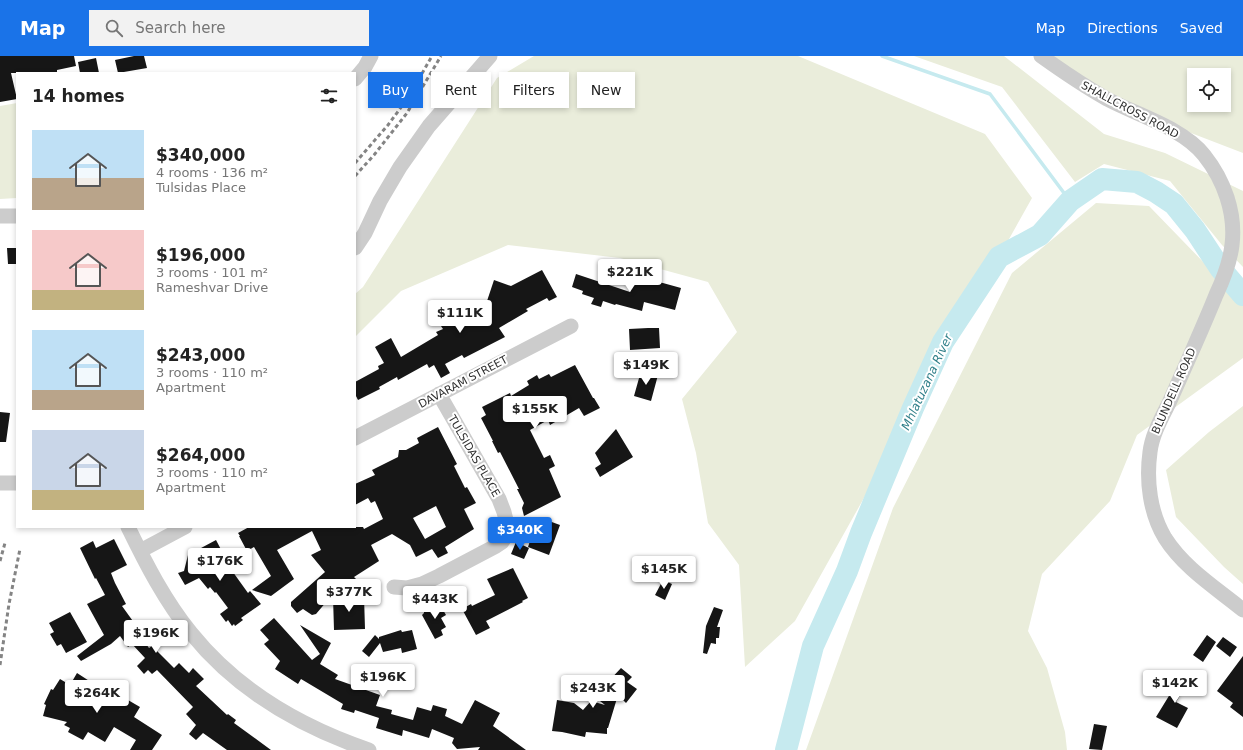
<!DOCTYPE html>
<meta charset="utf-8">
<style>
body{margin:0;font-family:"DejaVu Sans",sans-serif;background:#f2f2f2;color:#222;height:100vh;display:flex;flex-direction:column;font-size:15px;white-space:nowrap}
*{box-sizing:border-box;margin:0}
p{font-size:13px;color:#767676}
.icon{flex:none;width:22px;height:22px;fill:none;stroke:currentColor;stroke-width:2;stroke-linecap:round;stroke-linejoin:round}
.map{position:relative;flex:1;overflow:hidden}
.drawer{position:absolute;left:16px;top:16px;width:340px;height:456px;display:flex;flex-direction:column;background:#fff;border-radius:0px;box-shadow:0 2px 6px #0003}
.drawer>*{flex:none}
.top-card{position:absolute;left:368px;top:16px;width:380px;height:36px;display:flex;gap:8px}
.buttons{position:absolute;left:1187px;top:12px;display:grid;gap:8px}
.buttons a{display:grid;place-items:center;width:44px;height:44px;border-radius:0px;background:#fff;box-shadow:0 2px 6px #0003;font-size:20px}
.price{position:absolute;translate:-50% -34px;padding:0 9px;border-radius:4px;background:#fff;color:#222;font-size:13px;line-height:26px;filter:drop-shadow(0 1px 2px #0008)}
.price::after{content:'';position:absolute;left:50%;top:24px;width:12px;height:9px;margin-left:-6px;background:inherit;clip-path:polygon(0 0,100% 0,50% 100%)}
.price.on{background:#1a73e8;color:#fff}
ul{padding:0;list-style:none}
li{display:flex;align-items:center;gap:12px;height:100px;padding:0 16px}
li span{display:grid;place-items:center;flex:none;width:112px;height:80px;border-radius:0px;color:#555}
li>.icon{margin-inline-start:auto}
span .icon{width:48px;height:48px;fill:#fffc;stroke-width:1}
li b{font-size:17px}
h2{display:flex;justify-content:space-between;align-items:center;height:48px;padding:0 16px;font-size:17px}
.chip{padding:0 14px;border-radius:0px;background:#fff;box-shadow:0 2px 6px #0003;font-size:14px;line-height:36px}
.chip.on{background:#1a73e8;color:#fff}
header{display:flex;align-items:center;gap:24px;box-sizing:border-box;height:56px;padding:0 20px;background:#1a73e8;color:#fff}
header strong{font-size:19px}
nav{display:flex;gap:22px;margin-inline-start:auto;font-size:14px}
.search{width:280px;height:36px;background:#f2f2f2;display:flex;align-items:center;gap:10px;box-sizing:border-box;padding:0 14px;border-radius:0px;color:#767676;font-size:15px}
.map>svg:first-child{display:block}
</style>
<header>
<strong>Map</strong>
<div class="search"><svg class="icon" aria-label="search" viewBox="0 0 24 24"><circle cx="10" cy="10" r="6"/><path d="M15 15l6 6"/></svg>Search here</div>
<nav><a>Map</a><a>Directions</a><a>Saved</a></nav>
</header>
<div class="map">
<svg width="1243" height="694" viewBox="0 0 1243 694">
<rect width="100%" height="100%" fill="#fff"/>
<path fill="#eaeddb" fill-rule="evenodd" d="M534 0H798L985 78 1032 142 795 565 745 611 739 509 708 467 696 397 682 343 737 276 708 226 620 202 508 189 401 235 355 281V238L363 231 497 22Z
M914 0H1004L1104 78 1165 97 1243 135V211L1222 189 1170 125 1104 108 1075 126 1002 31Z
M1046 0H1243V97L1191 77 1066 15ZM1194 19H1224V49H1194Z
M17 47V142L0 143V50Z
M1096 147 1149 150 1243 247V302L1137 379 1110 445 1042 518 1028 575 1047 612 1065 676 1067 694H806L893 452 1012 217Z
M1243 350V528L1224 511 1176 461 1166 414 1209 376Z"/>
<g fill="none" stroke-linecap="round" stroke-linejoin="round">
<path stroke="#c6eaef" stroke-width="3.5" d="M882 0 990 38 1070 145"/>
<path stroke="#c6eaef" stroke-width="22" d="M786 694 813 590 847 515 861 477 913 352 943 286 999 201 1040 179 1070 145 1102 123 1137 126 1156 136 1174 148 1195 174 1220 212 1243 239"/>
</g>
<path fill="#161616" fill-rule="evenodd" d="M0 0H74L76 10 57 14V17H11L17 43 0 46Z
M134 0H144L147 12 118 17 115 4Z
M96 2 99 17H80L78 6Z
M7 192H16L17 208H8Z
M542 214 557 241 549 245 547 242 526 253 528 255 499 272 505 281 464 302 462 299 445 308 450 317 441 322 434 309 429 312 427 308 398 324 397 321 379 331 380 333 358 344 355 338V326L379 313 378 310 384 307 375 291 391 282 401 301 438 279 436 276 443 273 439 267 450 261 453 268 471 258 469 255 487 245 494 224 511 230Z
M576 218 630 236 634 219 681 232 675 254 644 246 642 255 616 248 615 249 603 245 601 251 591 248 594 242 582 238 583 235 572 231Z
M648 272H659L660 292 630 294 629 273Z
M575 309 593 342H594L600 352 584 360 579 352 550 369 548 364 530 374 544 402 550 399 555 410 549 413 561 441 524 460 522 452 524 447 517 433H519L500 396 498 397 492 385H493L481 362 486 359 482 351 510 337 511 340 529 329 527 325 537 319 539 323 549 318 551 321Z
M641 315 658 319 651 345 634 340Z
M0 356 10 357 6 386H0Z
M438 371 457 408 454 410 465 432 467 431 476 447 464 453 474 473 445 491 448 497 438 502 432 493 416 501 410 489 392 478 371 489 379 505 354 521 358 525 333 541V538L316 558 312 559 303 553 297 557 291 550V546L325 516 311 499 321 494 312 475 277 494 294 523 271 540 252 534 271 520 254 491 247 495 239 480H240L238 477 249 471H363L364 473 383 463 375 445 371 447 368 442 355 449V428L375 419 372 414 398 401 399 394H406L419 387 417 382ZM436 450 446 471 425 483 413 462Z
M616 373 633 401 600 421 595 412 601 408 595 397Z
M538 461 560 469 549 499 528 491Z
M114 483 127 509 111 517 115 527 126 548 122 550 135 568 133 570 149 592 152 590 174 612 179 607 189 617 193 612 204 623 196 630 227 659 228 658 236 664 234 667 271 694H227L203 677 196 684 189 678 196 669 186 658 193 651 157 614 152 618 148 614 144 618 137 610 145 602 132 588 128 591 120 580 111 588 81 605 77 600 104 579 87 548 105 539 96 522 95 523 80 492 93 485 96 492Z
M216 484 227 505H225L248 537 250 535 261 548 241 562 243 564 235 570 234 568 232 570 228 564 226 566 220 558 228 552 216 536 215 537 210 531 208 533 199 522 185 529 178 517 184 515 188 499Z
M516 486 529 492 524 503 511 498Z
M513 512 528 542 522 545 523 546 486 565 490 572 476 579 462 553 471 548 472 550 495 539 487 523Z
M663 524 672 528 665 544 655 539Z
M364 540 365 573 334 574 333 541Z
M439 547 446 559 441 562 446 571 441 574 443 579 435 583 422 559 424 557V555Z
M714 551 723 554 717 571H720L719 582H716V588L711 587 707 598 703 597 706 570Z
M70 556 87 586 66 597 61 588 57 590 50 578 54 576 49 567Z
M274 562 312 604 320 598 300 569 331 587 320 608 338 619 335 623 380 639 376 650 392 654 391 658 413 664 417 651 431 655 433 649 447 653 445 660 462 668 475 644 500 657 493 670 526 694H478L480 691 457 693 452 687 454 682 432 673 429 682 403 674 402 680 376 672 379 662 355 654 354 657 341 653 343 648 301 623 298 628 275 613 280 605 264 588 269 584 260 574Z
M401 574 402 576 412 574 417 593 402 597 401 592 383 596 380 587 369 601 362 595 375 579 379 583V581Z
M1207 579 1216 586 1203 606 1193 599Z
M1223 581 1237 591 1230 601 1216 590Z
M1243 600V661L1230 651 1233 647 1217 635Z
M621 612 632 621 627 626 637 633 626 647 618 639 608 672H607V678L586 676 585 681 562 676 552 675 557 644 574 647 583 654 591 645 605 649 600 645 604 634 607 627Z
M77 617 97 630 94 635 115 648 117 644 109 633 140 651 134 661 162 679 152 694H130L136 684 114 671 105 686 88 676 83 684 68 676 70 672 64 669 67 666 43 660 46 649 44 648 51 633 53 634 60 623 70 629Z
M1183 617 1191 622 1176 646 1188 652 1177 672 1156 661Z
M1094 668 1107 670 1102 694 1089 693Z"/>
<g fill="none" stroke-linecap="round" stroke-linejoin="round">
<path stroke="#ccc" stroke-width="15" d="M1041 0C1062 15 1084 30 1107 43 1137 59 1183 72 1204 99 1224 124 1236 157 1232 189 1230 206 1223 224 1216 239 1201 276 1185 311 1169 347 1161 363 1152 379 1150 396 1146 425 1150 457 1165 482 1184 512 1216 532 1243 554
M355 23 365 11 371 0
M0 160H17
M355 192 365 177 380 145 400 111 429 70 490 0
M355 382 571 270
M0 427H17
M128 471C146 508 165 545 191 577 237 634 301 671 369 694
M140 495 185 471
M394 531 407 532 422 528 439 520 496 490 502 486 507 478V468L504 456 499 443 439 338"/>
<path stroke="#848484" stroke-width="3" stroke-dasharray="4 3" stroke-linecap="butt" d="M355 107 388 69 408 42 432 0
M355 120 374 99 407 57 441 0
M0 505 5 487
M0 609 9 548 20 493"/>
</g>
<g text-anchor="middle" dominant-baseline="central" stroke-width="4" stroke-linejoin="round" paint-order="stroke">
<g font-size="11" fill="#2f2f2f" stroke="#fff">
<text transform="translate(1130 54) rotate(28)">SHALLCROSS ROAD</text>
<text transform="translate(463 326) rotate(-28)">DAVARAM STREET</text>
<text transform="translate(1174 335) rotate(-66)">BLUNDELL ROAD</text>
<text transform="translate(474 400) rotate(60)">TULSIDAS PLACE</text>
</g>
<g font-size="12" font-style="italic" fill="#31808a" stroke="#fff">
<text transform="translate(927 326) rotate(-65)">Mhlatuzana River</text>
</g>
</g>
</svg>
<div class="buttons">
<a><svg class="icon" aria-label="locate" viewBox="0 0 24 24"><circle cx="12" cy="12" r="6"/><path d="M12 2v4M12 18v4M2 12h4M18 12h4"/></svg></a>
</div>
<b class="price" style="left:630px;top:237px">$221K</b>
<b class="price" style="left:460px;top:278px">$111K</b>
<b class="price" style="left:646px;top:330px">$149K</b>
<b class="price" style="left:535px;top:374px">$155K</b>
<b class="price on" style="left:520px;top:495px">$340K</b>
<b class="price" style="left:220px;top:526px">$176K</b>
<b class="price" style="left:664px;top:534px">$145K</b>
<b class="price" style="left:349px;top:557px">$377K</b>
<b class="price" style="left:435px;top:564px">$443K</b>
<b class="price" style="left:156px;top:598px">$196K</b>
<b class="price" style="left:383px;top:642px">$196K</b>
<b class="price" style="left:1175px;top:648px">$142K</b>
<b class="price" style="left:593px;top:653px">$243K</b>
<b class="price" style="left:97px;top:658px">$264K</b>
<div class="top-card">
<a class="chip on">Buy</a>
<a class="chip">Rent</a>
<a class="chip">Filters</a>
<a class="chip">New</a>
</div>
<section class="drawer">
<h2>14 homes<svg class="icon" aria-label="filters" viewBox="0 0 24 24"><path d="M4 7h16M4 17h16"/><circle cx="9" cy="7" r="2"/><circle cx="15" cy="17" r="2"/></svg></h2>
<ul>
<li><span style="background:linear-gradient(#bfe0f5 60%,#b9a48a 0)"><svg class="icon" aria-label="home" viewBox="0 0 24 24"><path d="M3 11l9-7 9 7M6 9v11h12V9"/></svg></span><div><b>$340,000</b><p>4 rooms · 136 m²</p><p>Tulsidas Place</p></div></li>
<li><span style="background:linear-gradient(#f6c9c9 75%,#c2b280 0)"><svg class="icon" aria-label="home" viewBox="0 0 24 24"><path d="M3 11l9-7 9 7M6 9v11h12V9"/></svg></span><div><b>$196,000</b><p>3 rooms · 101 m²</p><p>Rameshvar Drive</p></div></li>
<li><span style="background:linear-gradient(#bfe0f5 75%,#b9a48a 0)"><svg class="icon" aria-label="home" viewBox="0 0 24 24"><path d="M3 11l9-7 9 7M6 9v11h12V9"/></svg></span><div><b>$243,000</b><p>3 rooms · 110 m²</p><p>Apartment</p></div></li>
<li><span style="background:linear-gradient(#c9d6e8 75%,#c2b280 0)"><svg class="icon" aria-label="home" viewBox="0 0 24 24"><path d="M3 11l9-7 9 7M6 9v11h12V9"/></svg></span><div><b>$264,000</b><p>3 rooms · 110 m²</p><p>Apartment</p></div></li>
</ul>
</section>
</div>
